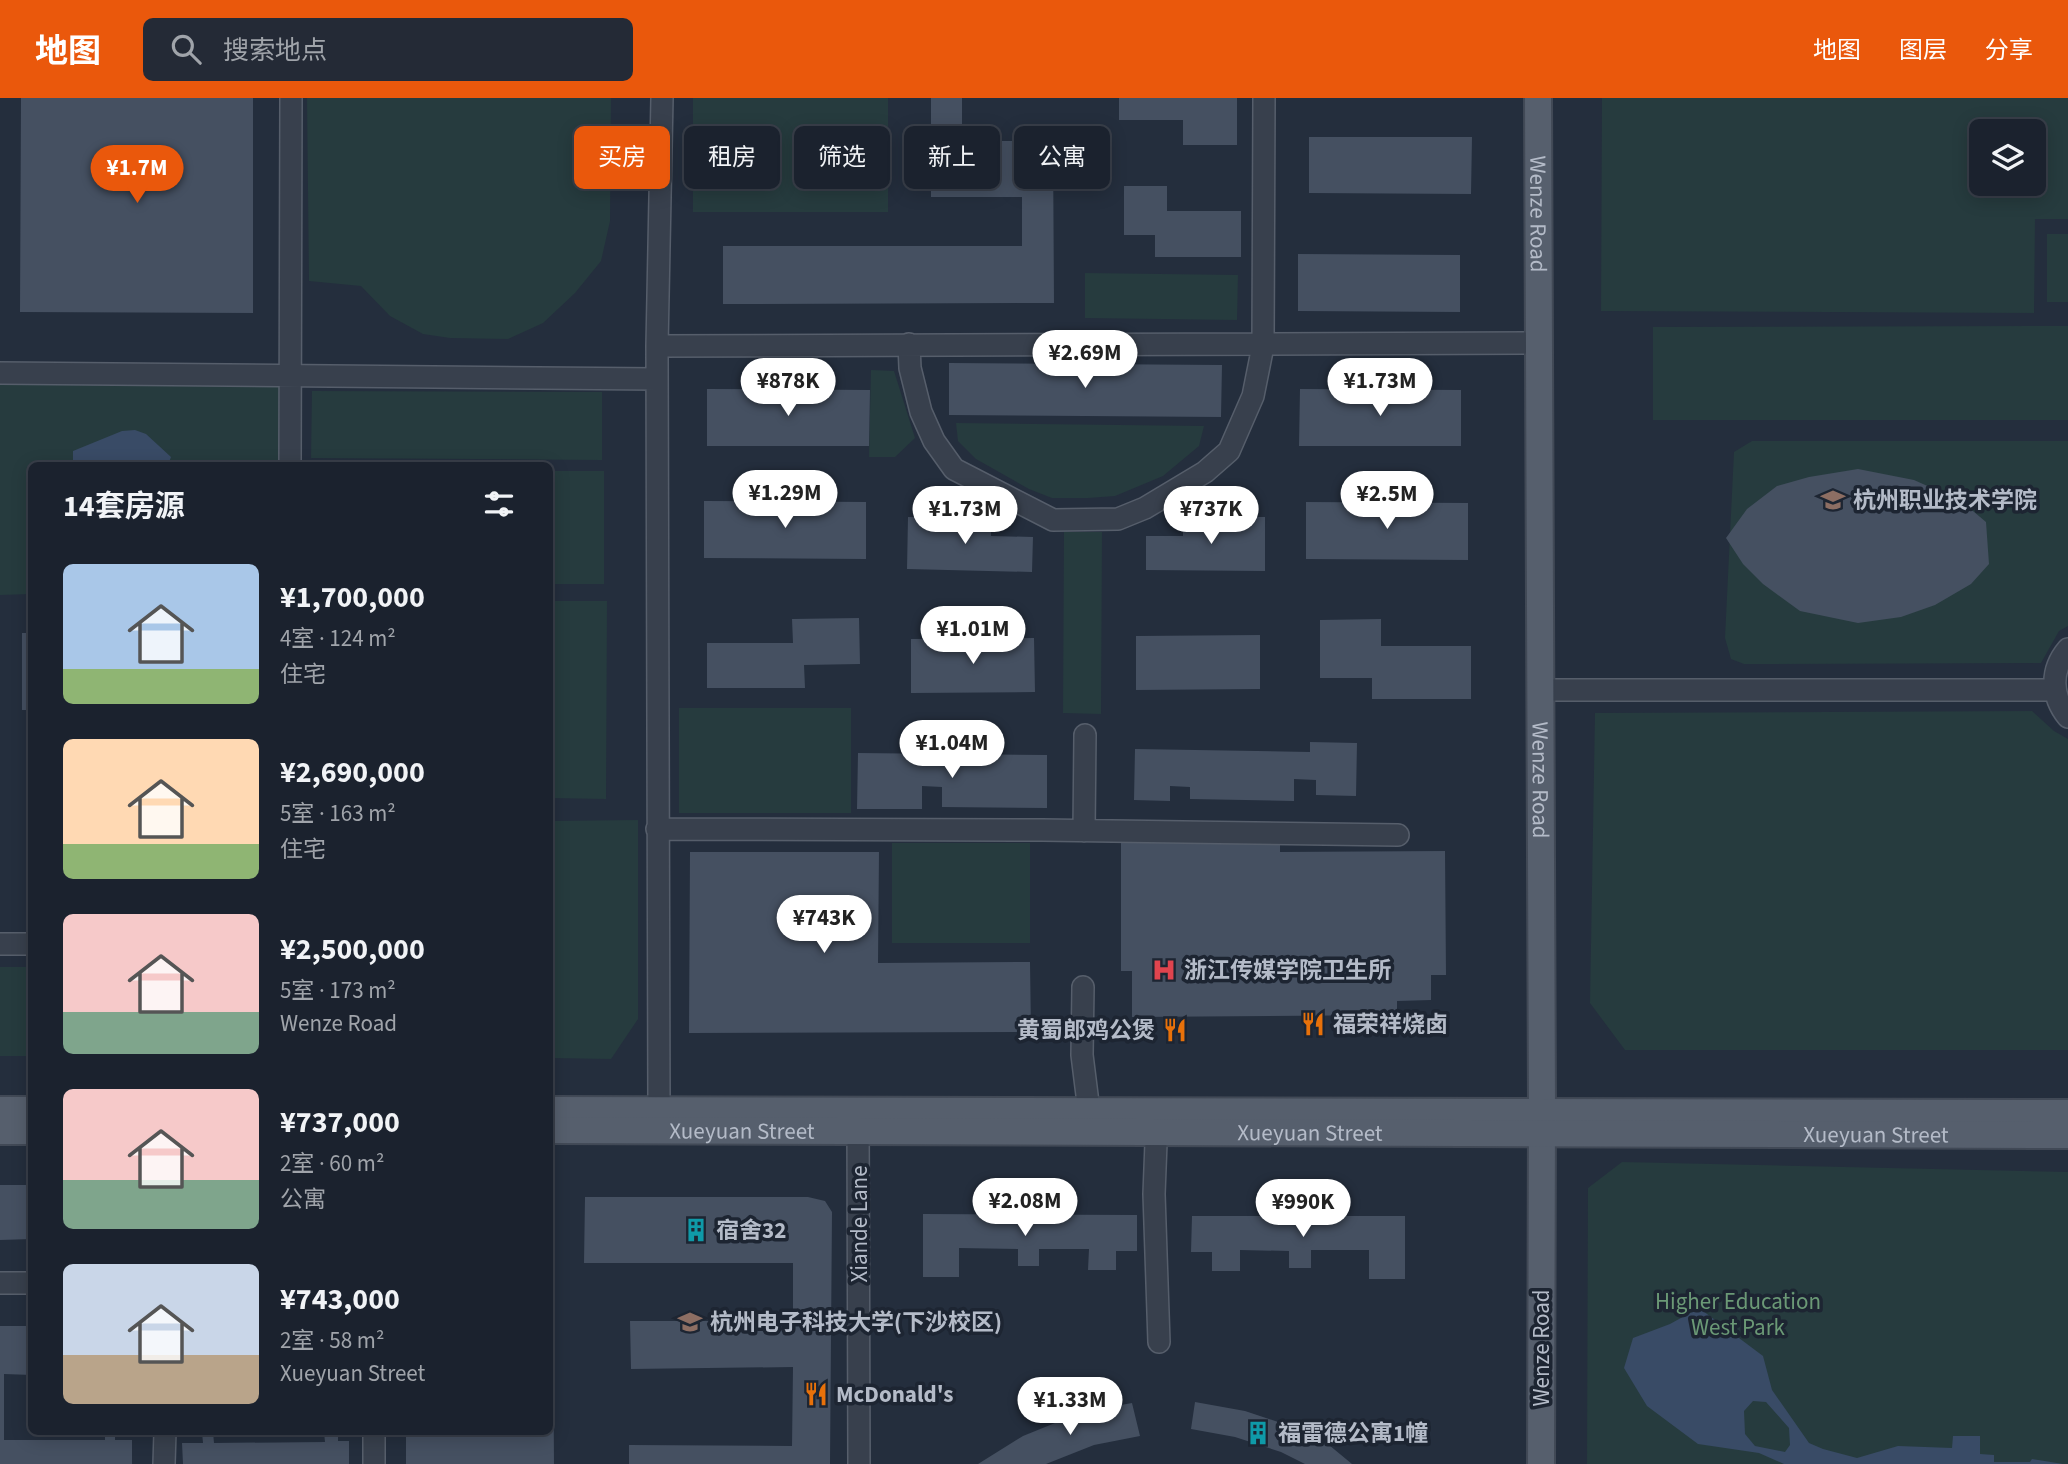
<!DOCTYPE html>
<html lang="zh">
<meta charset="utf-8">
<style>
body{margin:0;font-family:"Source Sans 3","Noto Sans SC",sans-serif;background:#242a36;color:#f1f3f6;height:100vh;display:flex;flex-direction:column;font-size:26px;white-space:nowrap}
*{box-sizing:border-box;margin:0}
p{font-size:23px;color:#a0a4aa}
.icon{flex:none;width:38px;height:38px;fill:none;stroke:currentColor;stroke-width:2;stroke-linecap:round;stroke-linejoin:round}
.map{position:relative;flex:1;overflow:hidden}
.panel{position:absolute;left:28px;top:364px;width:525px;height:973px;display:flex;flex-direction:column;background:#1b222e;border-radius:10px;box-shadow:0 4px 18px #0003,0 0 0 2px #393f4a}
.panel>*{flex:none}
.guide{position:absolute;left:574px;top:28px;width:665px;height:63px;display:flex;gap:14px}
.buttons{position:absolute;left:1969px;top:21px;display:grid;gap:14px}
.buttons a{display:grid;place-items:center;width:77px;height:77px;border-radius:10px;background:#1b222e;box-shadow:0 4px 18px #0003,0 0 0 2px #393f4a;font-size:35px}
.price{position:absolute;translate:-50% -60px;padding:0 16px;border-radius:24px;background:#fff;color:#222;font-size:23px;line-height:46px;filter:drop-shadow(0 2px 4px #0008)}
.price::after{content:'';position:absolute;left:50%;top:42px;width:21px;height:16px;margin-left:-10px;background:inherit;clip-path:polygon(0 0,100% 0,50% 100%)}
.price.current{background:#ea580c;color:#fff}
ul{padding:0;list-style:none}
li{display:flex;align-items:center;gap:21px;height:175px;padding:0 35px}
li span{display:grid;place-items:center;flex:none;width:196px;height:140px;border-radius:10px;color:#555}
li>.icon{margin-inline-start:auto}
span .icon{width:84px;height:84px;fill:#fffc;stroke-width:1}
li b{font-size:30px}
h2{display:flex;justify-content:space-between;align-items:center;height:84px;padding:0 35px;font-size:30px}
.chip{padding:0 24px;border-radius:10px;background:#1b222e;box-shadow:0 4px 18px #0003,0 0 0 2px #393f4a;font-size:24px;line-height:63px}
.chip.current{background:#ea580c;color:#fff}
header{display:flex;align-items:center;gap:42px;box-sizing:border-box;height:98px;padding:0 35px;background:#ea580c;color:#fff}
header strong{font-size:33px}
nav{display:flex;gap:38px;margin-inline-start:auto;font-size:24px}
.search{width:490px;height:63px;background:#242a36;display:flex;align-items:center;gap:18px;box-sizing:border-box;padding:0 24px;border-radius:10px;color:#a0a4aa;font-size:26px}
.map>svg:first-child{display:block}
</style>
<header>
<strong>地图</strong>
<div class="search"><svg class="icon" aria-label="search" viewBox="0 0 24 24"><circle cx="10" cy="10" r="6"/><path d="M15 15l6 6"/></svg>搜索地点</div>
<nav><a>地图</a><a>图层</a><a>分享</a></nav>
</header>
<div class="map">
<svg width="2068" height="1366" viewBox="0 0 2068 1366">
<rect width="100%" height="100%" fill="#242e3d"/>
<path fill="#263b3e" fill-rule="evenodd" d="M307 0H611L610 123 601 163 575 195 543 225 508 241 450 240 423 236 390 218 361 188 309 183Z
M693 0H888V114H693Z
M1602 0H2068V121H2035L2034 215 1601 213ZM1981 33H2034V86H1981Z
M2047 136H2068V204H2047Z
M1085 175 1238 177 1237 222 1085 220Z
M2068 228V322H1653V229Z
M871 272 894 273 915 340 895 359H869Z
M0 275 290 277V367L32 368 31 496 0 497Z
M312 293 602 294V362L311 360Z
M956 325 1204 328 1199 348 1163 378 1115 398 1088 400H1052L1029 391 976 361 958 343Z
M1752 343H2068V528L2059 533 2041 565 1744 566 1731 561 1725 540 1734 354Z
M550 373H604V486H550Z
M1064 434H1102L1101 616 1063 615Z
M550 503H607L606 701 550 700Z
M679 610H851V715H679Z
M2032 613 2054 633 2068 641V952H1625L1590 905 1595 615Z
M638 722V921L611 961 550 960V723Z
M892 745H1030V845H892Z
M0 869H31V958H0Z
M1622 1064 2068 1074V1366H1587L1588 1090Z"/>
<path fill="#394b66" fill-rule="evenodd" d="M135 332 146 336 171 359 168 367H73V353L122 333Z
M1699 1210 1763 1258 1772 1292 1809 1345 1823 1351 1857 1360 1898 1348 1952 1350 1953 1338H1980V1356L1994 1357V1364H2030L2032 1361 2063 1366H1784L1759 1355 1698 1346 1647 1308 1624 1270 1633 1240 1670 1226ZM1753 1303 1766 1304 1789 1330 1790 1347 1785 1354 1755 1348 1745 1336 1744 1313Z"/>
<path fill="#455061" d="M21 0H253V215L20 214Z
M931 0H962V43H1053L1054 205 723 206V148H1022V99H931Z
M1119 0H1237V47H1183V22H1119Z
M1309 39H1472L1471 96 1309 95Z
M1124 88H1167V113H1241V159H1155V137H1124Z
M1298 156 1460 157V214L1298 213Z
M949 265 1222 267 1221 319 949 317Z
M707 291 870 292 869 348H707Z
M1300 291 1461 292V348H1299Z
M1858 371 1914 382 1961 403 1986 424 1989 466 1971 486 1935 507 1901 519 1858 525 1800 513 1763 486 1743 466 1726 440 1747 411 1777 388 1809 379Z
M704 403 866 404V461L704 460Z
M1306 404 1468 405V462L1306 461Z
M908 419 991 420V438L1033 439 1032 474 907 471Z
M1183 419H1265V473L1146 472V438H1183Z
M859 520 860 566 804 567 805 590H707V545H793L792 521Z
M1381 521V548H1471V601H1372V580H1320V522Z
M22 535H32V612H22Z
M1260 537V591L1136 592V538Z
M1034 540 1035 594 911 595V541Z
M1310 644 1357 645 1356 698 1316 697V682L1294 681V703L1190 701V689L1170 688V703L1134 702 1135 651 1310 654Z
M858 655 1047 657V710L942 709V689L922 688V711H857Z
M1121 741 1280 742V754L1445 753 1446 877H1431V902L1397 903V917L1132 919V873H1121Z
M690 754H879L878 865 1030 864 1031 934 689 935Z
M0 1087H32V1141L0 1142Z
M585 1099H808L825 1103 832 1114 830 1366H629V1347L792 1348 793 1269 631 1271 630 1223H793V1165H584Z
M923 1116 1137 1117V1153H1116V1172H1088L1089 1151H1039V1168H1018V1151L959 1150V1179H923Z
M1192 1118H1405V1181H1369V1152H1311V1170H1289V1153L1240 1152V1173H1212V1154H1191Z
M550 1224H553L554 1366H406V1334H550Z
M0 1228H32V1277L4 1276V1342H105V1334H115V1342H132V1366H0Z
M1195 1304 1245 1313 1287 1327 1329 1347 1352 1366H1305L1281 1354 1235 1339 1191 1331Z
M1132 1305 1140 1338 1094 1347 1046 1366H978L1023 1338 1082 1314Z
M202 1334H213L214 1345 325 1344 324 1334H338V1343H349V1366H183L182 1345H203Z"/>
<g fill="none" stroke-linecap="round" stroke-linejoin="round">
<g stroke="#565e6b" stroke-width="24">
<path id="minor" d="M909 246 910 270 921 314 934 343 954 371 1053 422 1118 421 1145 410 1205 374 1229 353 1253 298 1263 248 1264 0
M657 248 1539 245
M0 275 657 281
M290 368 291 0
M2068 551C2050 572 2051 598 2068 619
M1541 592H2055
M657 731 1042 732 1398 737
M1084 733 1085 637
M0 846H32
M1083 889 1082 957 1089 1013
M659 1012 657 248 662 0
M858 1018 859 1366
M1157 1019 1154 1096 1159 1244
M0 1185H32
M164 1366 165 1334
M374 1366V1334"/>
</g>
<g stroke="#414956" stroke-width="30">
<g id="major">
<path id="s1" d="M1538 0 1542 1013 1541 1366"/>
<path d="M0 1012H32"/>
<path d="M550 1012 2068 1015"/>
<path id="s2" d="M550 1032 2068 1037"/>
<path d="M0 1033H32"/>
</g>
</g>
<use href="#minor" stroke="#38404d" stroke-width="21"/>
<use href="#major" stroke="#565f6d" stroke-width="26"/>
</g>
<defs>
<g id="university-bare" transform="scale(1.89)"><path d="M0-5L7-2L0 1L-7-2ZM-4 1L0 2.5L4 1V4Q0 6-4 4Z" fill="#8d6e63" stroke="#1d2532" stroke-width="2.5" paint-order="stroke"/></g>
<g id="hospital-bare" transform="scale(1.89)"><path d="M-5-5h3v3.5h4V-5h3V5h-3V1.5h-4V5h-3Z" fill="#e0444e" stroke="#1d2532" stroke-width="2.5" paint-order="stroke"/></g>
<g id="restaurant-bare" transform="scale(1.89)"><path d="M-5-6h1v4h1v-4h1v4h1v-4h1v5L-1.5 .5V6h-2V.5L-5-1ZM5-6V6H3V1.5H1.5Q1.5-4 5-6Z" fill="#e8710a" stroke="#1d2532" stroke-width="2.5" paint-order="stroke"/></g>
<g id="building-bare" transform="scale(1.89)"><path d="M-4-6H4V6H1V3H-1V6H-4ZM-2.5-4.3h1.7v1.8h-1.7ZM.8-4.3h1.7v1.8H.8ZM-2.5-1h1.7V.8h-1.7ZM.8-1h1.7V.8H.8Z" fill="#0f9aa8" stroke="#1d2532" stroke-width="2.5" paint-order="stroke"/></g>
</defs>
<g fill-rule="evenodd">
<use href="#university-bare" x="1833" y="402"/>
<use href="#hospital-bare" x="1164" y="872"/>
<use href="#restaurant-bare" x="1313" y="926"/>
<use href="#restaurant-bare" x="1175" y="932"/>
<use href="#building-bare" x="696" y="1132"/>
<use href="#university-bare" x="690" y="1224"/>
<use href="#restaurant-bare" x="816" y="1296"/>
<use href="#building-bare" x="1258" y="1335"/>
</g>
<g text-anchor="middle" dominant-baseline="central" stroke-width="7" stroke-linejoin="round" paint-order="stroke">
<g font-size="23" fill="#b4bbc8" stroke="#1d2532">
<text stroke="none"><textPath href="#s1" startOffset="116">Wenze Road</textPath></text>
<text stroke="none"><textPath href="#s1" startOffset="682">Wenze Road</textPath></text>
<text stroke="none"><textPath href="#s2" startOffset="192">Xueyuan Street</textPath></text>
<text stroke="none"><textPath href="#s2" startOffset="760">Xueyuan Street</textPath></text>
<text stroke="none"><textPath href="#s2" startOffset="1326">Xueyuan Street</textPath></text>
<text transform="translate(859 1126) rotate(-90)">Xiande Lane</text>
<text transform="translate(1541 1250) rotate(-90)">Wenze Road</text>
</g>
<g font-size="23" font-weight="bold" fill="#b4bbc8" stroke="#1d2532" text-anchor="start">
<text x="1853" y="402">杭州职业技术学院</text>
<text x="1184" y="872">浙江传媒学院卫生所</text>
<text x="1333" y="926">福荣祥烧卤</text>
<text x="1155" y="932" text-anchor="end">黄蜀郎鸡公煲</text>
<text x="716" y="1132">宿舍32</text>
<text x="710" y="1224">杭州电子科技大学(下沙校区)</text>
<text x="836" y="1296">McDonald's</text>
<text x="1278" y="1335">福雷德公寓1幢</text>
</g>
<g font-size="23" fill="#6b9976" stroke="#1d2532">
<text x="1738" y="1203">Higher Education<tspan x="1738" dy="26">West Park</tspan></text>
</g>
</g>
</svg>
<div class="buttons">
<a><svg class="icon" aria-label="layers" viewBox="0 0 24 24"><path d="M12 4l9 5-9 5-9-5zM3 14l9 5 9-5"/></svg></a>
</div>
<b class="price current" style="left:137px;top:107px">¥1.7M</b>
<b class="price" style="left:1085px;top:292px">¥2.69M</b>
<b class="price" style="left:788px;top:320px">¥878K</b>
<b class="price" style="left:1380px;top:320px">¥1.73M</b>
<b class="price" style="left:785px;top:432px">¥1.29M</b>
<b class="price" style="left:1387px;top:433px">¥2.5M</b>
<b class="price" style="left:965px;top:448px">¥1.73M</b>
<b class="price" style="left:1211px;top:448px">¥737K</b>
<b class="price" style="left:973px;top:568px">¥1.01M</b>
<b class="price" style="left:952px;top:682px">¥1.04M</b>
<b class="price" style="left:824px;top:857px">¥743K</b>
<b class="price" style="left:1025px;top:1140px">¥2.08M</b>
<b class="price" style="left:1303px;top:1141px">¥990K</b>
<b class="price" style="left:1070px;top:1339px">¥1.33M</b>
<div class="guide">
<a class="chip current">买房</a>
<a class="chip">租房</a>
<a class="chip">筛选</a>
<a class="chip">新上</a>
<a class="chip">公寓</a>
</div>
<section class="panel">
<h2>14套房源<svg class="icon" aria-label="filters" viewBox="0 0 24 24"><path d="M4 7h16M4 17h16"/><circle cx="9" cy="7" r="2"/><circle cx="15" cy="17" r="2"/></svg></h2>
<ul>
<li><span style="background:linear-gradient(#a9c7e8 75%,#8fb573 0)"><svg class="icon" aria-label="home" viewBox="0 0 24 24"><path d="M3 11l9-7 9 7M6 9v11h12V9"/></svg></span><div><b>¥1,700,000</b><p>4室 · 124 m²</p><p>住宅</p></div></li>
<li><span style="background:linear-gradient(#ffd9b3 75%,#8fb573 0)"><svg class="icon" aria-label="home" viewBox="0 0 24 24"><path d="M3 11l9-7 9 7M6 9v11h12V9"/></svg></span><div><b>¥2,690,000</b><p>5室 · 163 m²</p><p>住宅</p></div></li>
<li><span style="background:linear-gradient(#f6c9c9 70%,#7fa58c 0)"><svg class="icon" aria-label="home" viewBox="0 0 24 24"><path d="M3 11l9-7 9 7M6 9v11h12V9"/></svg></span><div><b>¥2,500,000</b><p>5室 · 173 m²</p><p>Wenze Road</p></div></li>
<li><span style="background:linear-gradient(#f6c9c9 65%,#7fa58c 0)"><svg class="icon" aria-label="home" viewBox="0 0 24 24"><path d="M3 11l9-7 9 7M6 9v11h12V9"/></svg></span><div><b>¥737,000</b><p>2室 · 60 m²</p><p>公寓</p></div></li>
<li><span style="background:linear-gradient(#c9d6e8 65%,#b9a48a 0)"><svg class="icon" aria-label="home" viewBox="0 0 24 24"><path d="M3 11l9-7 9 7M6 9v11h12V9"/></svg></span><div><b>¥743,000</b><p>2室 · 58 m²</p><p>Xueyuan Street</p></div></li>
</ul>
</section>
</div>
